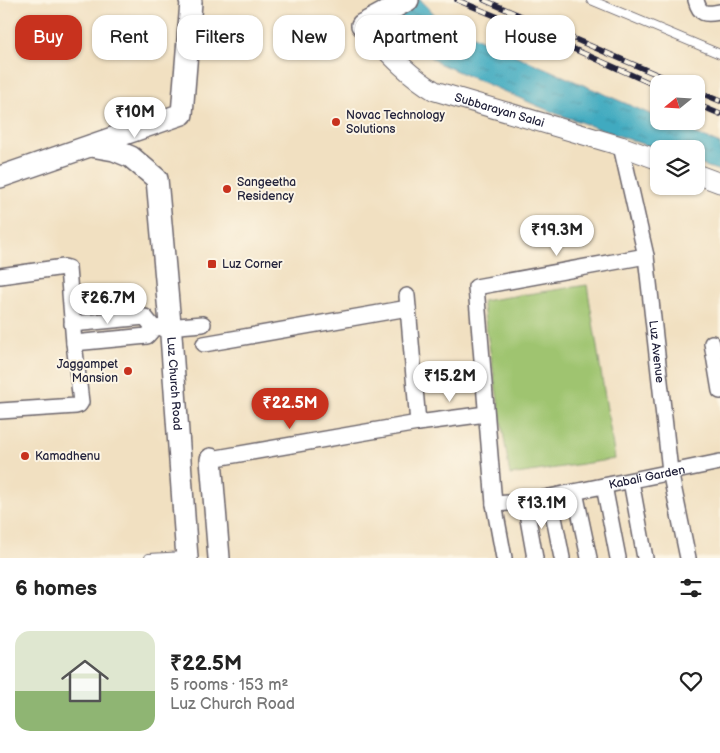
<!DOCTYPE html>
<meta charset="utf-8">
<style>
body{margin:0;font-family:"Balsamiq Sans",sans-serif;background:#f6f6f6;color:#222;height:100vh;display:flex;flex-direction:column;font-size:19px;white-space:nowrap}
*{box-sizing:border-box;margin:0}
p{font-size:16px;color:#767676}
.icon{flex:none;width:28px;height:28px;fill:none;stroke:currentColor;stroke-width:2;stroke-linecap:round;stroke-linejoin:round}
.map{position:relative;height:558px;overflow:hidden}
.drawer{display:flex;flex-direction:column;background:#fff;flex:1}
.drawer>*{flex:none}
.top-card{position:absolute;left:15px;top:15px;width:690px;height:45px;display:flex;gap:10px}
.needle{width:32px;rotate:252deg}
.controls{position:absolute;left:650px;top:75px;display:grid;gap:10px}
.controls a{display:grid;place-items:center;width:55px;height:55px;border-radius:10px;background:#fff;box-shadow:0 1px 4px #0004;font-size:25px}
.price{position:absolute;translate:-50% -42px;padding:0 11px;border-radius:18px;background:#fff;color:#222;font-size:16px;line-height:32px;filter:drop-shadow(0 1px 2px #0008)}
.price::after{content:'';position:absolute;left:50%;top:30px;width:15px;height:11px;margin-left:-8px;background:inherit;clip-path:polygon(0 0,100% 0,50% 100%)}
.price.on{background:#c8321e;color:#fff}
ul{padding:0;list-style:none}
li{display:flex;align-items:center;gap:15px;height:125px;padding:0 15px}
li+li{border-top:1px solid #e0e0e0}
li span{display:grid;place-items:center;flex:none;width:140px;height:100px;border-radius:15px;color:#555}
li>.icon{margin-inline-start:auto}
span .icon{width:60px;height:60px;fill:#fffc;stroke-width:1}
li b{font-size:21px}
h2{display:flex;justify-content:space-between;align-items:center;height:60px;padding:0 15px;font-size:21px}
.pill{padding:0 18px;border-radius:15px;background:#fff;box-shadow:0 1px 4px #0004;font-size:18px;line-height:45px}
.pill.on{background:#c8321e;color:#fff}
.map>svg:first-child{display:block}
</style>
<div class="map">
<svg width="720" height="558" viewBox="0 0 720 558">
<defs>
<pattern id="water-ripples" width="26" height="14" patternUnits="userSpaceOnUse" patternTransform="scale(1.25)"><rect width="26" height="14" fill="#41aac0"/><path d="M2 4q2-2 4 0t4 0M15 11q2-2 4 0t4 0" fill="none" stroke="#368a9d"/></pattern>
</defs>
<rect width="100%" height="100%" fill="#fcf5e5"/>
<filter id="ink" filterUnits="userSpaceOnUse"><feTurbulence type="fractalNoise" baseFrequency=".02" numOctaves="2"/><feDisplacementMap in="SourceGraphic" scale="10" xChannelSelector="R" yChannelSelector="G"/><feConvolveMatrix kernelMatrix="1 2 1 2 8 2 1 2 1" color-interpolation-filters="sRGB"/></filter>
<filter id="wash" filterUnits="userSpaceOnUse"><feTurbulence type="fractalNoise" baseFrequency=".0096" numOctaves="4" result="noise"/><feDisplacementMap in="SourceGraphic" scale="20" xChannelSelector="R" yChannelSelector="G"/><feGaussianBlur stdDeviation="1.12" result="paint"/><feColorMatrix in="noise" values="0 0 0 0 0 0 0 0 0 0 0 0 0 0 0 0 0 1.4 0 .05"/><feComposite in="paint" operator="in"/></filter>
<g filter="url(#wash)">
<rect width="100%" height="100%" fill="#f1e0c1"/>
<path fill="#9fc46f" stroke="#607355" d="M587 285 615 459 510 475 482 301Z"/>
<path fill="url(#water-ripples)" stroke="#32667e" d="M377 0H421L438 18 485 42 659 118V121H667L720 144V171L696 163V149L659 150 552 112 438 63 407 39Z"/>
</g>
<g filter="url(#ink)">
<g fill="none" stroke-linecap="round" stroke-linejoin="round">
<g stroke="#6a646a" stroke-width="10">
<path id="service" d="M591 0 720 54
M149 558 185 556"/>
</g>
<g stroke="#6a646a" stroke-width="18">
<g id="minor">
<path d="M696 0C700 16 706 14 720 12"/>
<path id="s1" d="M621 146 646 256 670 471 688 558"/>
<path id="s2" d="M646 256 476 287 494 504 525 502 720 462"/>
<path d="M0 276 64 267 68 268 74 343 81 402 79 405 76 406 0 411"/>
<path d="M407 296 418 423"/>
<path d="M72 324 145 317 154 328"/>
<path d="M74 343 147 336 154 328 203 324"/>
<path d="M712 343 720 391"/>
<path d="M204 344 408 308"/>
<path d="M211 459 418 423 486 414"/>
<path d="M631 481 645 558"/>
<path d="M604 486 618 558"/>
<path d="M575 492 589 558"/>
<path d="M550 497 562 558"/>
<path d="M525 502 535 558"/>
<path d="M494 504 504 558"/>
</g>
</g>
<g stroke="#6a646a" stroke-width="21">
<g id="tertiary">
<path id="s3" d="M362 25C385 49 406 74 435 91L621 146 659 160"/>
<path d="M696 174 720 183"/>
</g>
</g>
<g stroke="#6a646a" stroke-width="24">
<g id="secondary">
<path d="M362 25 408 0"/>
<path id="s4" d="M91 146 114 150 131 157 157 179 171 335 187 558"/>
<path d="M0 177 182 114 191 2 190 0"/>
<path d="M211 459 219 558"/>
</g>
</g>
<use href="#service" stroke="#fff" stroke-width="8"/>
<use href="#minor" stroke="#fff" stroke-width="15"/>
<use href="#tertiary" stroke="#fff" stroke-width="19"/>
<use href="#secondary" stroke="#fff" stroke-width="21"/>
<g stroke="#22223b" stroke-width="5.5">
<path id="rail" d="M457 0 558 42 659 87
M484 0 679 84
M696 91 720 101
M696 104 720 114"/>
</g>
<use href="#rail" stroke="#fcf5e5" stroke-width="4" stroke-dasharray="11" stroke-linecap="butt"/>
</g>
</g>
<g fill="#c8321e" stroke="#fcf5e5" stroke-width="2">
<circle cx="336" cy="122" r="5"/>
<circle cx="227" cy="189" r="5"/>
<rect x="207" y="259" width="10" height="10" rx="2.5"/>
<circle cx="128" cy="371" r="5"/>
<circle cx="25" cy="456" r="5"/>
</g>
<g text-anchor="middle" dominant-baseline="central" stroke-width="4" stroke-linejoin="round" paint-order="stroke">
<g font-size="12" fill="#22223b" stroke="#fcf5e5">
<text stroke="none"><textPath href="#s3" startOffset="166">Subbarayan Salai</textPath></text>
<text stroke="none"><textPath href="#s1" startOffset="209">Luz Avenue</textPath></text>
<text stroke="none"><textPath href="#s4" startOffset="281">Luz Church Road</textPath></text>
<text stroke="none"><textPath href="#s2" startOffset="546">Kabali Garden</textPath></text>
</g>
<g font-size="12" fill="#22223b" stroke="#fcf5e5" text-anchor="start">
<text x="346" y="115">Novac Technology<tspan x="346" dy="14">Solutions</tspan></text>
<text x="237" y="182">Sangeetha<tspan x="237" dy="14">Residency</tspan></text>
<text x="222" y="264">Luz Corner</text>
<text x="118" y="364" text-anchor="end">Jaggampet<tspan x="118" dy="14">Mansion</tspan></text>
<text x="35" y="456">Kamadhenu</text>
</g>
</g>
</svg>
<div class="controls">
<a><svg class="needle" viewBox="-14 -14 28 28"><path d="M0-13l5 13h-10z" fill="#e53935"/><path d="M0 13l5-13h-10z" fill="#767676"/></svg></a>
<a><svg class="icon" aria-label="layers" viewBox="0 0 24 24"><path d="M12 4l9 5-9 5-9-5zM3 14l9 5 9-5"/></svg></a>
</div>
<b class="price" style="left:135px;top:139px">₹10M</b>
<b class="price" style="left:557px;top:257px">₹19.3M</b>
<b class="price" style="left:108px;top:325px">₹26.7M</b>
<b class="price" style="left:450px;top:403px">₹15.2M</b>
<b class="price on" style="left:290px;top:430px">₹22.5M</b>
<b class="price" style="left:542px;top:530px">₹13.1M</b>
<div class="top-card">
<a class="pill on">Buy</a>
<a class="pill">Rent</a>
<a class="pill">Filters</a>
<a class="pill">New</a>
<a class="pill">Apartment</a>
<a class="pill">House</a>
</div>
</div>
<section class="drawer">
<h2>6 homes<svg class="icon" aria-label="filters" viewBox="0 0 24 24"><path d="M4 7h16M4 17h16"/><circle cx="9" cy="7" r="2"/><circle cx="15" cy="17" r="2"/></svg></h2>
<ul>
<li><span style="background:linear-gradient(#dfe7d0 60%,#8fb573 0)"><svg class="icon" aria-label="home" viewBox="0 0 24 24"><path d="M3 11l9-7 9 7M6 9v11h12V9"/></svg></span><div><b>₹22.5M</b><p>5 rooms · 153 m²</p><p>Luz Church Road</p></div><svg class="icon" aria-label="heart" viewBox="0 0 24 24"><path d="M12 20l-8-8c-3-5 5-10 8-4 3-6 11-1 8 4z"/></svg></li>
</ul>
</section>
